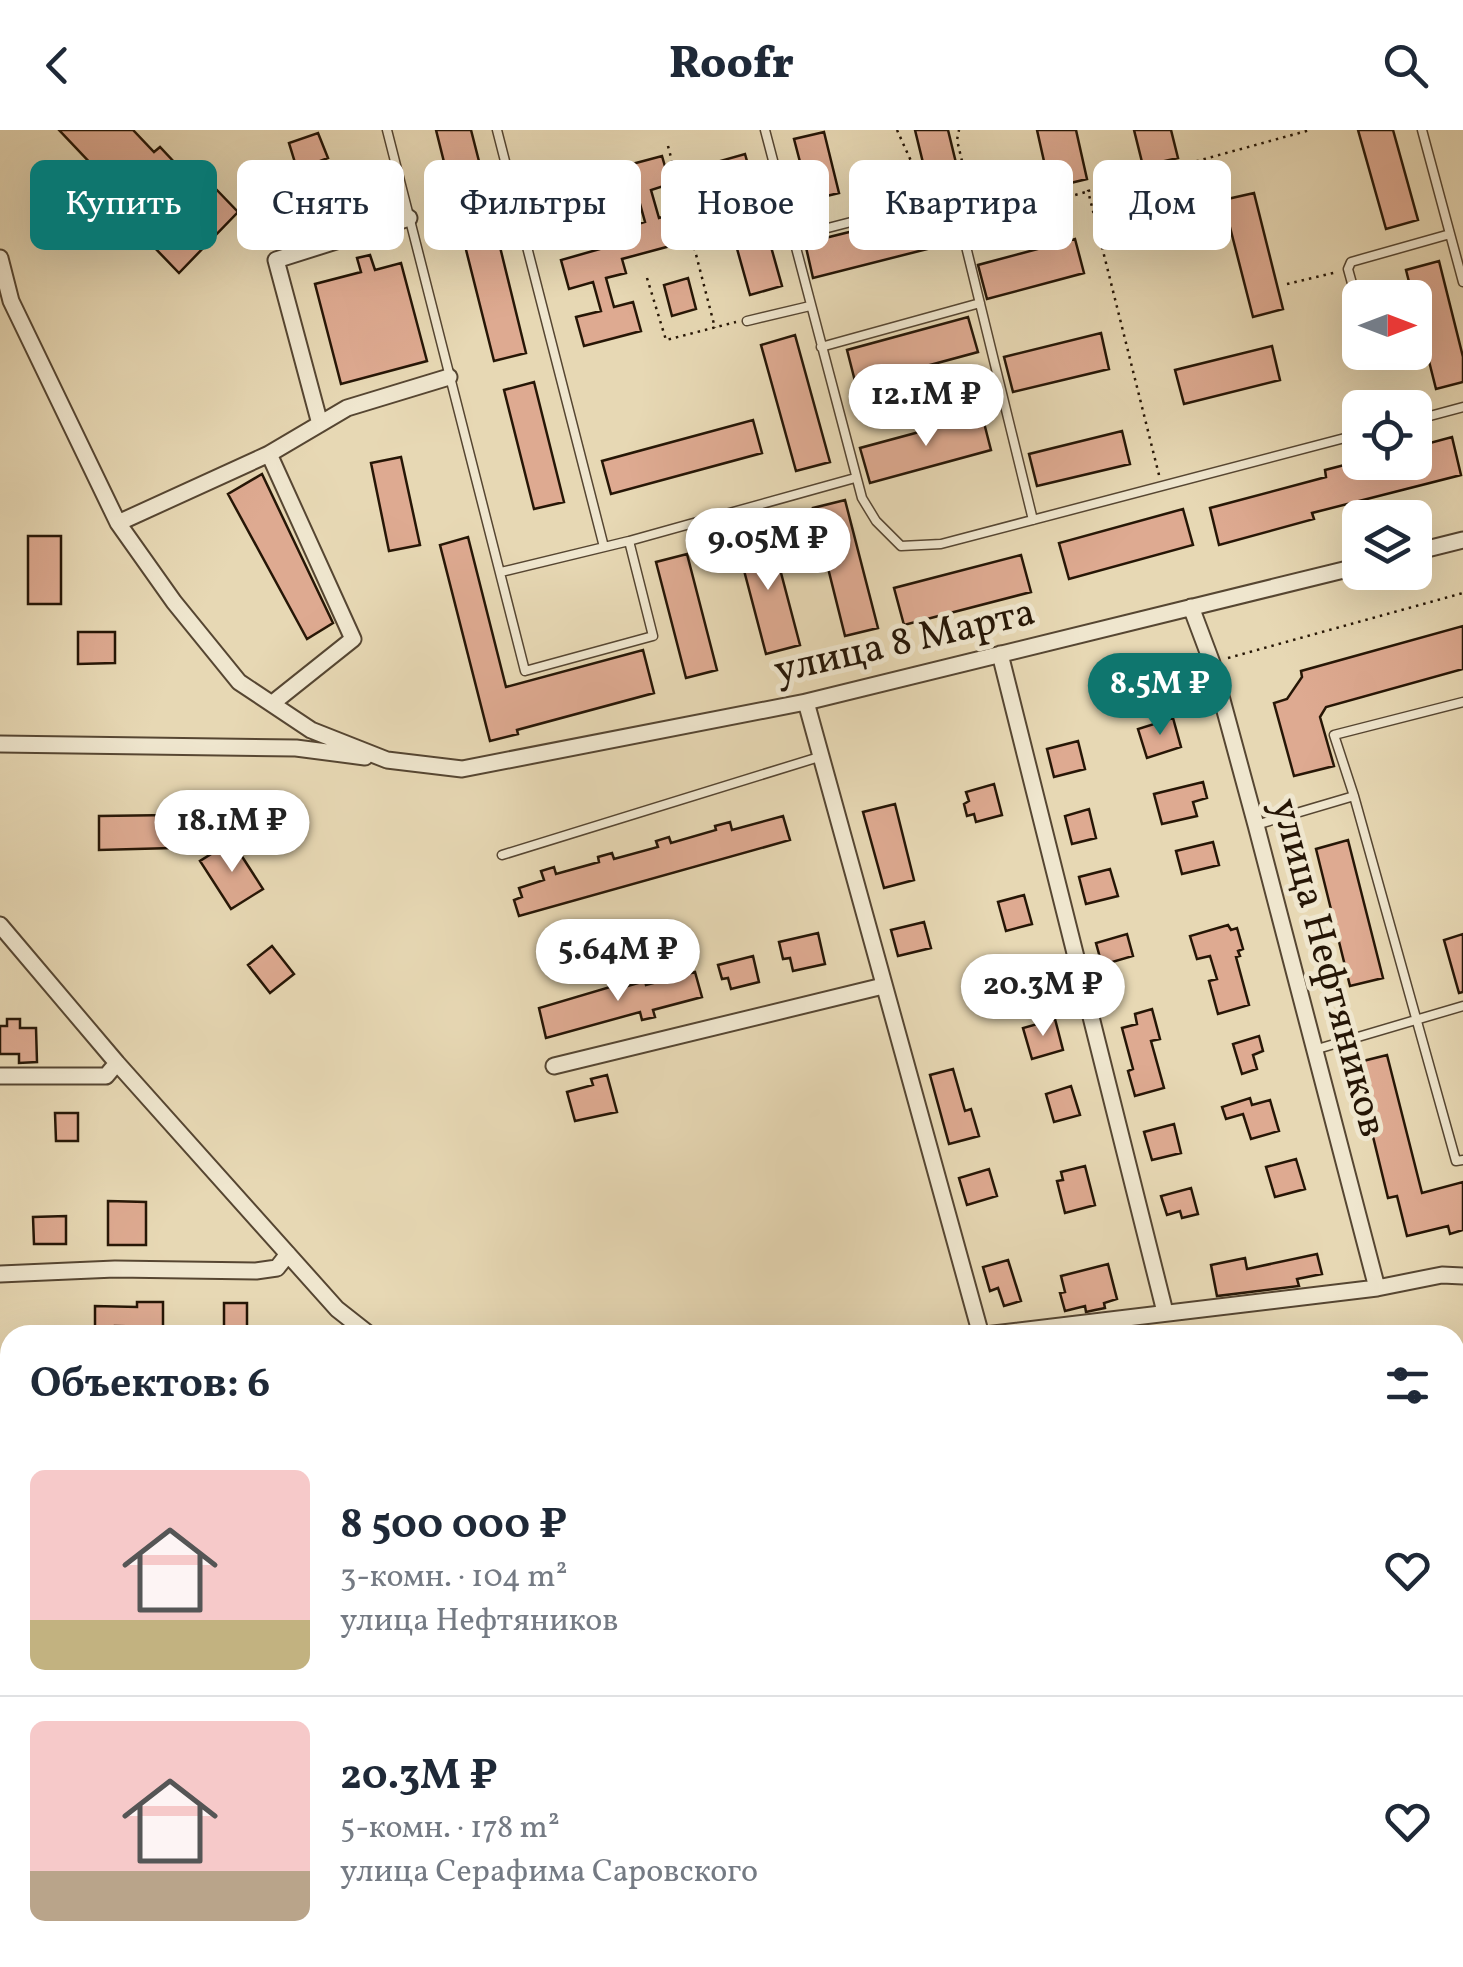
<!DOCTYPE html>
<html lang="ru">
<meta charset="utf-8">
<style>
body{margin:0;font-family:Vollkorn,serif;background:#f2f2f3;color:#1f2937;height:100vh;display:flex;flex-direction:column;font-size:38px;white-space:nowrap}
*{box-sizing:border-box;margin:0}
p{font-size:32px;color:#747a83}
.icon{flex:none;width:55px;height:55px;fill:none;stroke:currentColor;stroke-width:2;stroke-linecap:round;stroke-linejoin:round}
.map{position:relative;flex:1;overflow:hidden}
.drawer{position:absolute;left:0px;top:1195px;width:1465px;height:642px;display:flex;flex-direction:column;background:#fff;border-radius:30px 30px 0 0;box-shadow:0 10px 40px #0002}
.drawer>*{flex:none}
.top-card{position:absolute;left:30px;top:30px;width:1405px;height:90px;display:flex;gap:20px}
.needle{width:65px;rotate:90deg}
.controls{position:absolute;left:1342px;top:150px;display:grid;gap:20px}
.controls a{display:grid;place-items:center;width:90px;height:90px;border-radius:15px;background:#fff;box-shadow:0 10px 40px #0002;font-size:50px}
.price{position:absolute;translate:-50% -85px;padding:0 22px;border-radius:35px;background:#fff;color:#222;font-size:32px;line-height:65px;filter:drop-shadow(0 2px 5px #0008)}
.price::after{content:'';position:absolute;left:50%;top:60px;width:30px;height:22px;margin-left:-15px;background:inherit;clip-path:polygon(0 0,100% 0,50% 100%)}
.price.active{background:#0f766e;color:#fff}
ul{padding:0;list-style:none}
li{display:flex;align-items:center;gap:30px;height:250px;padding:0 30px}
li+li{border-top:2px solid #e0e1e3}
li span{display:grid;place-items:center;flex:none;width:280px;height:200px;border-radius:15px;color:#555}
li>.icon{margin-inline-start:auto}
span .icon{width:120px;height:120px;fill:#fffc;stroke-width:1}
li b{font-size:42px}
h2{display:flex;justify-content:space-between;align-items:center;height:120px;padding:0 30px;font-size:42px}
.chip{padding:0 35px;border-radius:15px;background:#fff;box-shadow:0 10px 40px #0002;font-size:35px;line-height:90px}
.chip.active{background:#0f766e;color:#fff}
header{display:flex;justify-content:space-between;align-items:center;height:130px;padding:0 30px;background:#fff;font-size:45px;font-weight:800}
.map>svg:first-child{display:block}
</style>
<header><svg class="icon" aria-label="back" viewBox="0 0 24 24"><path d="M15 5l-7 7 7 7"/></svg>Roofr<svg class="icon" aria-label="search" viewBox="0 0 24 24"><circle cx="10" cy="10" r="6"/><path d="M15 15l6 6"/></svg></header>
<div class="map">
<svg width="1463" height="1837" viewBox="0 0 1463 1837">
<rect width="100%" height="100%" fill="#e7d8b4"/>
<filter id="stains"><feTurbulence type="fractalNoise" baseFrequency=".002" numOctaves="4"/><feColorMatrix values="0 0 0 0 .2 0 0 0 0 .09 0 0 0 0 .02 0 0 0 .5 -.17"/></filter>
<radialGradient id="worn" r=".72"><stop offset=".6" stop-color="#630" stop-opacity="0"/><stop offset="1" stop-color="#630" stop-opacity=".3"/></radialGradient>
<path fill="#deaa91" stroke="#261606" stroke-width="2.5" d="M59 0H133L154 22 160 17 206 66 214 57 238 82 179 143 124 86 112 97 92 76 112 56Z
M436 0H471L481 39 448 48Z
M915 0H948L957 37 926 45Z
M1037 0H1076L1087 49 1050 58Z
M1134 0H1171L1178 28 1143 36Z
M1358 0H1393L1418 90 1386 99Z
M824 2 839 63 810 70 794 9Z
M318 3 328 28 320 31 328 59 335 56 339 78 310 88 304 66 297 68 290 38 296 36 289 13Z
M745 24 782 156 750 165 713 33Z
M662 26 670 54 651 60 659 88 677 83 685 112 622 129 626 143 606 148 614 177 633 172 641 201 584 216 576 187 601 181 593 152 569 159 561 130 625 112 621 99 645 92 637 63 614 70 606 41Z
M1254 63 1283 179 1253 187 1223 70Z
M488 68 526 223 494 231 455 76Z
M934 81 943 115 813 148 805 113Z
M1075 109 1084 143 987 169 978 135Z
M370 125 375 140 401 133 427 231 341 254 315 154 361 142 357 128Z
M1439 131 1463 227V252L1436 259 1406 140Z
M688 148 696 179 672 186 664 155Z
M968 187 978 222 856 255 847 220Z
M1101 203 1109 239 1013 262 1004 227Z
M795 205 830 332 796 341 761 215Z
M1272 216 1280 250 1184 274 1175 240Z
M534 252 564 372 534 379 504 260Z
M982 285 991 320 870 353 860 318Z
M753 290 762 323 611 364 602 331Z
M1122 301 1130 334 1037 356 1029 324Z
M1452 307 1461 345 1312 383 1314 389 1219 415 1210 378 1326 347 1325 340 1360 331 1415 332V317Z
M401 327 420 415 389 421 371 333Z
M262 344 333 493 307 509 228 364Z
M845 370 878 498 845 506 813 378Z
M1183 379 1193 415 1069 449 1059 413Z
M770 401 800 515 766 524 736 410Z
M28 406H61V474H28Z
M468 407 506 557 643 520 654 563 517 600 518 604 490 611 440 415Z
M687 424 717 540 686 548 656 432Z
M1021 425 1031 462 904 495 894 458Z
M1463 496V539L1326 577 1320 587 1334 636 1294 646 1274 573 1287 569 1302 547 1301 541Z
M78 502H115V533L78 534Z
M1173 588 1181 617 1147 628 1138 599Z
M1078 611 1085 639 1054 647 1047 619Z
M1203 652 1207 668 1193 672 1197 686 1162 694 1154 664Z
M994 654 1002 685 976 692 974 684 967 686 964 674 969 671 966 662Z
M895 674 914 750 884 758 863 682Z
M1089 679 1096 708 1072 714 1065 686Z
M171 685 172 718 99 720V686Z
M783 686 790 710 519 786 514 770 522 767 519 758 544 750 541 741 554 737 556 744 599 732 598 727 612 723 614 729 658 717 656 711 669 707 671 713 716 700 715 696 730 692 732 700Z
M1348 710 1383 848 1350 856 1316 719Z
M232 711 263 759 231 779 200 731Z
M1213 712 1219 735 1182 744 1176 721Z
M1110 739 1118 766 1086 774 1079 747Z
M1024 765 1032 794 1006 801 998 772Z
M924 792 931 818 898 826 891 800Z
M1228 795 1231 800 1237 798 1243 819 1238 821 1240 826 1236 827 1249 875 1218 884 1209 851 1217 849 1210 826 1197 829 1190 806Z
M818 803 825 834 793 841 790 828 783 829 779 812Z
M1127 804 1133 826 1102 835 1096 813Z
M1463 804V862L1459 863 1444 810Z
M272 816 294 844 270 863 248 835Z
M753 826 759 852 731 859 728 848 722 849 718 835Z
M1038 832 1046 857 1018 865 1010 840Z
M695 842 702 867 653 880 655 887 642 890 640 882 546 908 539 878 620 854 621 858 645 851 646 855Z
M1152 879 1160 909 1151 911 1164 958 1135 966 1128 941 1133 939 1122 898 1137 894 1135 884Z
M7 889H20V898H36L37 932 19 933V924H0V896H7Z
M1055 889 1063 920 1032 929 1023 898Z
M1259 906 1263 921 1253 925 1257 939 1242 944 1233 914Z
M1387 925 1422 1063 1463 1052V1100L1450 1104 1448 1096 1407 1106 1397 1066 1388 1068 1355 933Z
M953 939 965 981 971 979 979 1006 949 1014 930 945Z
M607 945 617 982 575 991 567 962 593 955 591 949Z
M1071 956 1080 985 1054 992 1046 964Z
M1250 968 1252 975 1270 970 1279 1001 1251 1009 1243 984 1226 989 1222 977Z
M55 983H78V1011H56Z
M1174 994 1181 1023 1152 1030 1144 1002Z
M1296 1029 1305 1059 1275 1067 1266 1037Z
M1085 1036 1095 1075 1065 1083 1057 1051 1063 1050 1061 1042Z
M989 1039 997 1066 967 1075 959 1048Z
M1191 1058 1198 1084 1182 1088 1180 1081 1167 1085 1161 1066Z
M108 1071 146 1072V1115H108Z
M66 1086V1114H34L33 1087Z
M1317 1124 1322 1144 1297 1149 1299 1156 1217 1166 1211 1135 1245 1128 1247 1139Z
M1008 1130 1021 1171 1004 1176 998 1158 990 1161 983 1137Z
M1108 1134 1117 1169 1104 1173 1105 1178 1095 1180 1086 1182 1085 1176 1065 1181 1060 1163 1065 1162 1061 1146Z
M137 1172H163V1197L115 1196V1199H95V1176L137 1177Z
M224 1173H247V1202H224Z"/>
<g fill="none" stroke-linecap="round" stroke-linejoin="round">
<g stroke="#564632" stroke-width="11">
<path id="lane" d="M387 0 525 541 653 506 629 411
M497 0 604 417
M765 0 862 368 876 391 901 416 941 414 1360 304
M1422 0 1463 152
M961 96 1033 390
M793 107 913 76
M1358 175 1348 139 1351 132 1450 104
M747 191 810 176
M821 217 980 173
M1415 290 1463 277
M501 442 629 411 855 348
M1354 666 1456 1031 1463 1030
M1256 695 1354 666 1334 605 1463 572
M502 725 819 627
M1314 920 1463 876"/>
</g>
<g stroke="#564632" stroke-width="19">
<path id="street" d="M0 128 11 171 118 393 174 472 239 552 311 600 387 630 462 639 806 572 1360 436
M320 294 276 130 409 88
M269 324 347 278 449 247
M118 393 269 324 353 509 274 572
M1415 422 1463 410
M1191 477 1212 533 1256 695 1377 1158
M1000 524 1165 1182
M806 572 981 1205
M0 614 296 618 365 627
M0 795 117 933 337 1179 370 1205
M554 936 883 856
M0 946H106L117 933
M0 1144 115 1139 256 1141 277 1138 288 1124
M985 1205 1377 1158 1442 1145 1463 1146
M0 1329 10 1330
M0 1354 10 1365
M1455 1606 1463 1604
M1455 1739 1463 1777
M443 1828 451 1837
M1265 1828 1267 1837
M280 1837 354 1828"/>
</g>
<path stroke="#261606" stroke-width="2.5" stroke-dasharray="2.5 5" stroke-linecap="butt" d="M897 0 911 31 919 65
M668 16 715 198
M923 74 953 66
M959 87 951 57 952 53 966 48 957 10 959 0
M974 93 1086 62
M647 148 666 210 736 192
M1287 154 1337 142
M1159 345 1088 61 1310 0
M1228 528 1463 463"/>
<use href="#lane" stroke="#efe6ce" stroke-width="8"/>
<use href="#street" stroke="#efe6ce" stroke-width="15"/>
</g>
<g text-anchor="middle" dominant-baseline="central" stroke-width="10" stroke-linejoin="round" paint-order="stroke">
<g font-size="40" fill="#261606" stroke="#efe6ce">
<text transform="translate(905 513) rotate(-13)">улица 8 Марта</text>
<text transform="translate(1327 838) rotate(75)">улица Нефтяников</text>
</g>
</g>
<rect width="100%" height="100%" filter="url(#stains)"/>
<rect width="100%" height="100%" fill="url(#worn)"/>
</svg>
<div class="controls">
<a><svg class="needle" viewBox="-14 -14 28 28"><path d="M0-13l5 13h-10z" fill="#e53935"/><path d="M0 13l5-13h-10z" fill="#747a83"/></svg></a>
<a><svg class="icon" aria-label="locate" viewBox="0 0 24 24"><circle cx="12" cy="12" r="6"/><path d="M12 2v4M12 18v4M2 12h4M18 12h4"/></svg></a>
<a><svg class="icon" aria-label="layers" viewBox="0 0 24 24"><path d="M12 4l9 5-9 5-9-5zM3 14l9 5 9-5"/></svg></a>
</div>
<b class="price" style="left:926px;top:319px">12.1M ₽</b>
<b class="price" style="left:768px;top:463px">9.05M ₽</b>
<b class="price active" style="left:1160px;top:608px">8.5M ₽</b>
<b class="price" style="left:232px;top:745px">18.1M ₽</b>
<b class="price" style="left:618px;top:874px">5.64M ₽</b>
<b class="price" style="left:1043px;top:909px">20.3M ₽</b>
<div class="top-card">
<a class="chip active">Купить</a>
<a class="chip">Снять</a>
<a class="chip">Фильтры</a>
<a class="chip">Новое</a>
<a class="chip">Квартира</a>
<a class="chip">Дом</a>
</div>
<section class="drawer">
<h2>Объектов: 6<svg class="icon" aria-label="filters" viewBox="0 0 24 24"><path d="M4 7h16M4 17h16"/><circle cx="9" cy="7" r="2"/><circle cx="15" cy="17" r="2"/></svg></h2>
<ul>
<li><span style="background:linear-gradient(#f6c9c9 75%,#c2b280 0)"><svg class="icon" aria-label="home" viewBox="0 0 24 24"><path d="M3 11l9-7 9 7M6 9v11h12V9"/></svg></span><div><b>8 500 000 ₽</b><p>3-комн. · 104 m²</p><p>улица Нефтяников</p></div><svg class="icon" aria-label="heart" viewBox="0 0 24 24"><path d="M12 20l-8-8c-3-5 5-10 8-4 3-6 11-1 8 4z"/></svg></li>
<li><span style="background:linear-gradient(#f6c9c9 75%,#b9a48a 0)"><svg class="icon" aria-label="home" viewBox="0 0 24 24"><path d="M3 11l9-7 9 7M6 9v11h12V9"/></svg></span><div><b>20.3M ₽</b><p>5-комн. · 178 m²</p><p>улица Серафима Саровского</p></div><svg class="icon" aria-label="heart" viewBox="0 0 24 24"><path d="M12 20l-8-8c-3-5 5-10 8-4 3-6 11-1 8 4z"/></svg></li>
</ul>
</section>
</div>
